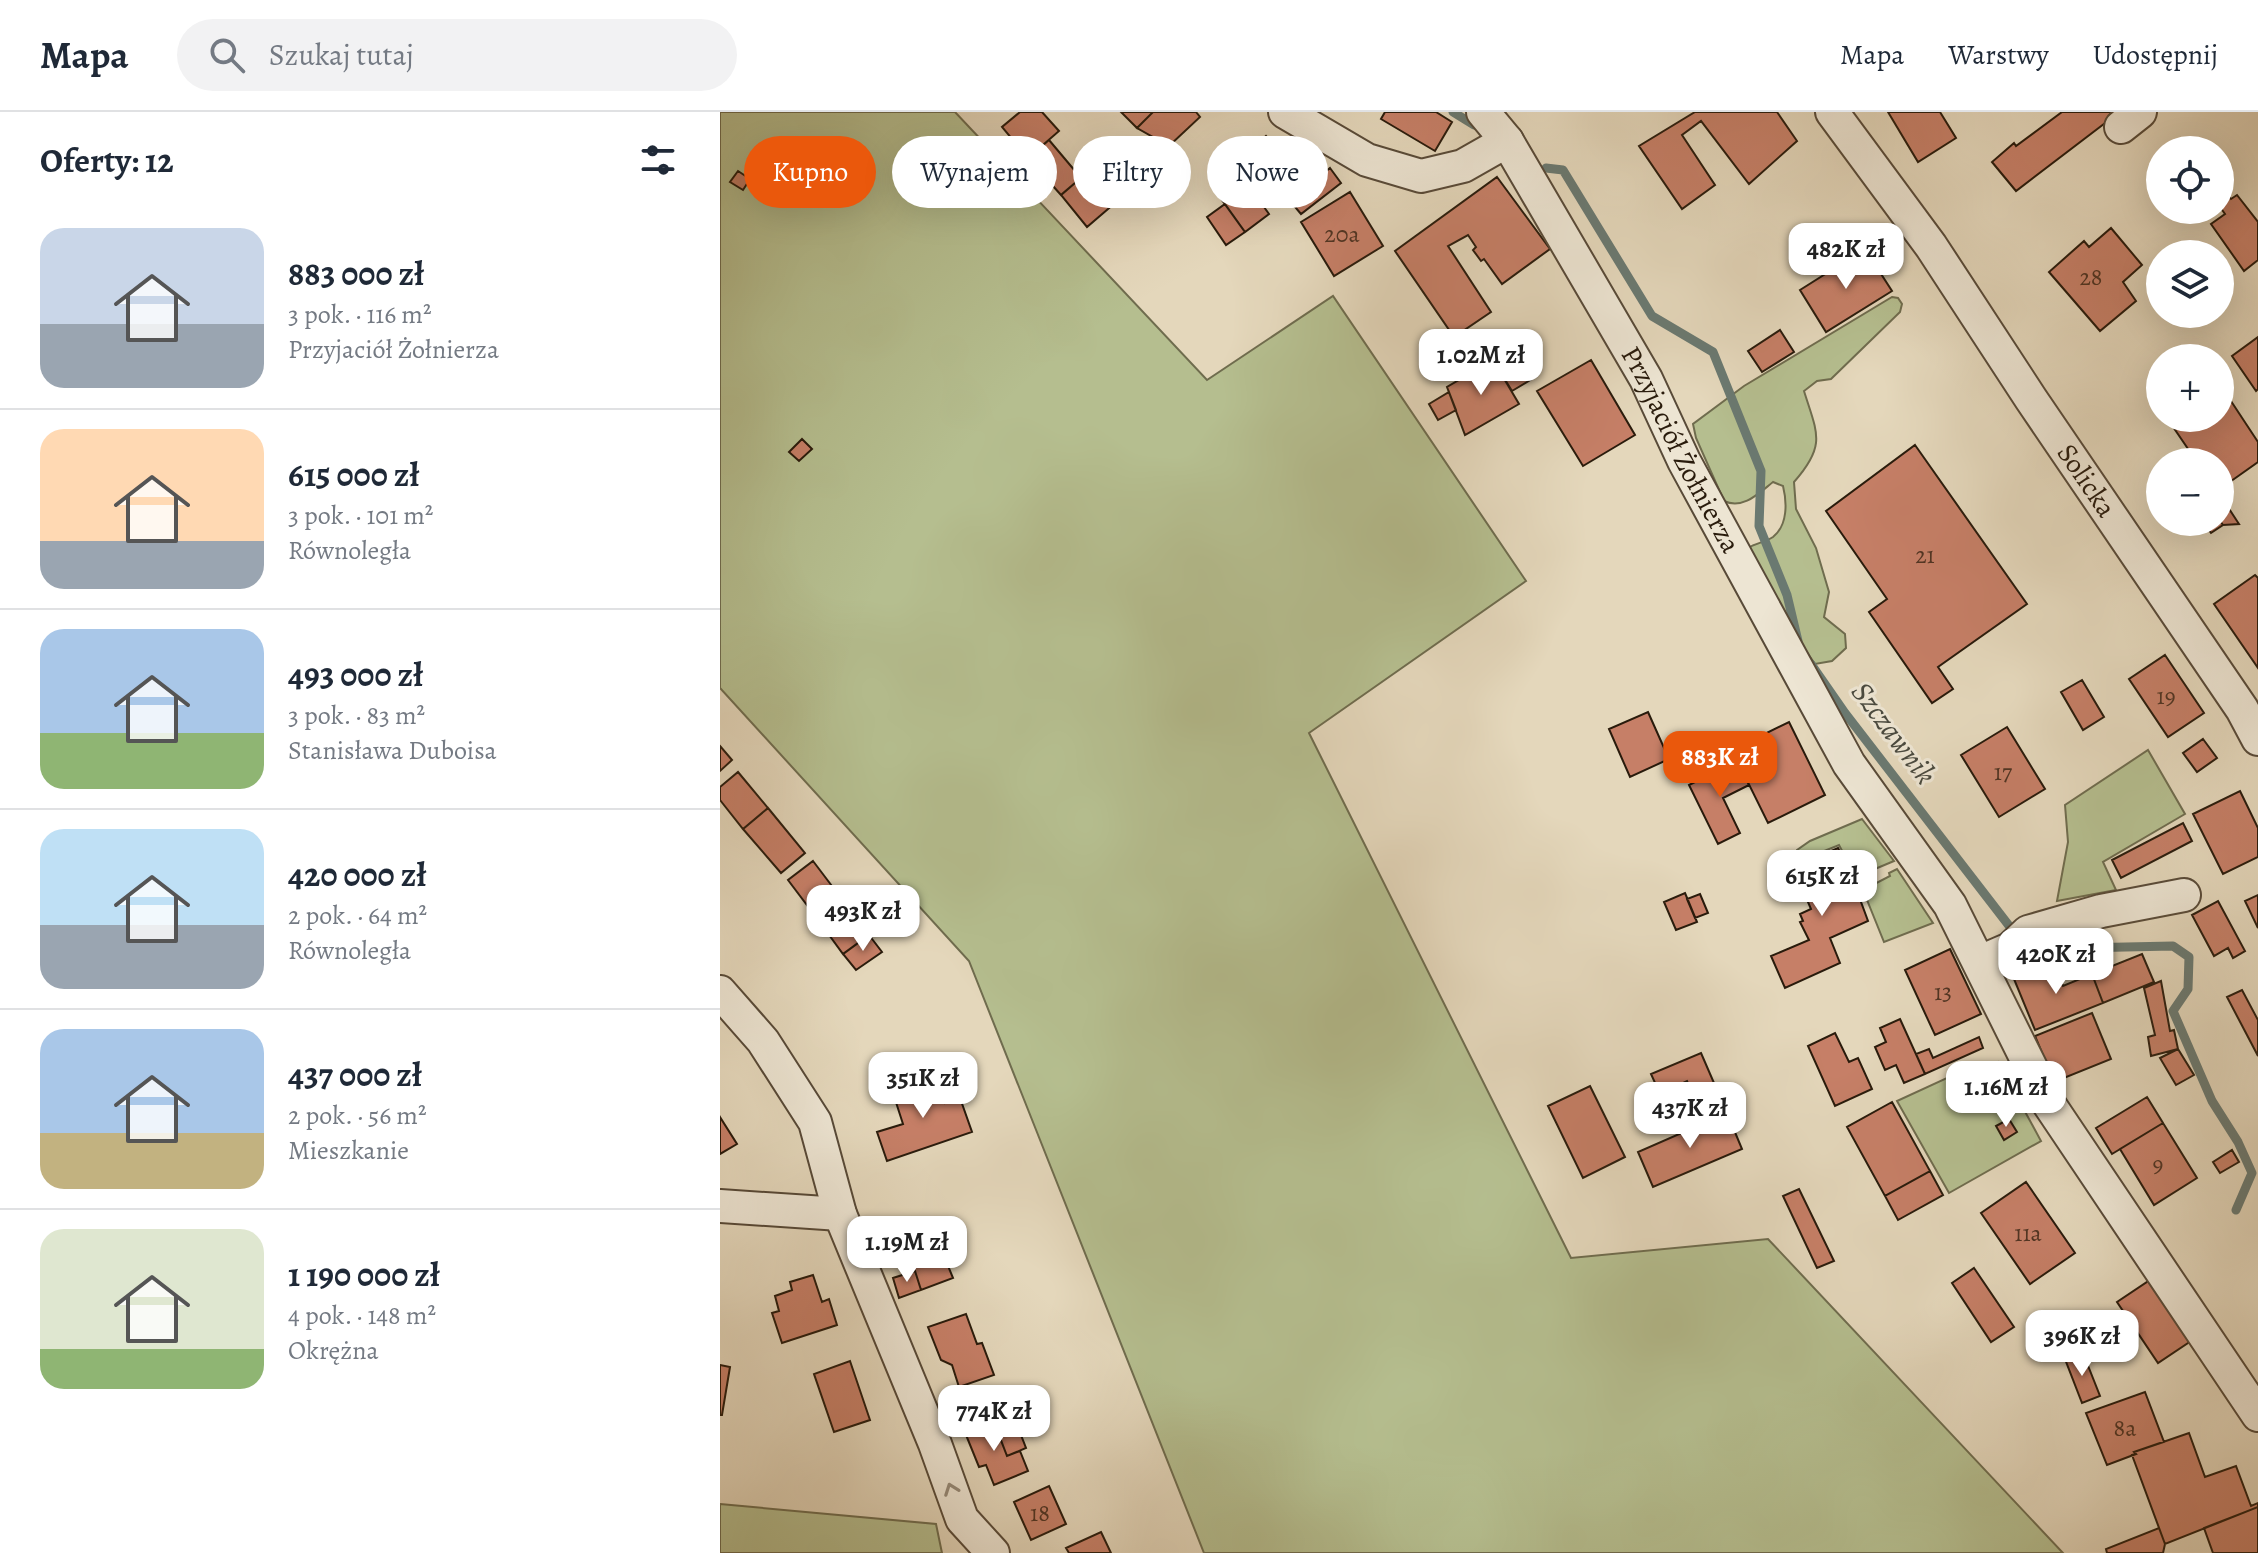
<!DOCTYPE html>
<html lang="pl">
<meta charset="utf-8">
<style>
body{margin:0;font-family:Alegreya,serif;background:#f2f2f3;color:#1f2937;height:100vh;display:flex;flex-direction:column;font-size:30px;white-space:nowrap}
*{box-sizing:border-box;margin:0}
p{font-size:26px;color:#747a83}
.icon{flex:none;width:44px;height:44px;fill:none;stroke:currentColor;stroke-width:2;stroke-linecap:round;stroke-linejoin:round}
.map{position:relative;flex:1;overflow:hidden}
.sheet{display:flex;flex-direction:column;background:#fff;width:720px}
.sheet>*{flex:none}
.guide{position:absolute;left:24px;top:24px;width:760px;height:72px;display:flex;gap:16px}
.fabs{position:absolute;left:1426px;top:24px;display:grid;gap:16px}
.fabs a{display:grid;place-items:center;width:88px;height:88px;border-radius:50%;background:#fff;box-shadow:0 8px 32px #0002;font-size:40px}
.price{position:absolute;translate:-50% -68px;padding:0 18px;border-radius:16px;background:#fff;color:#222;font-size:26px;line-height:52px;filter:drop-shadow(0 2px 4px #0008)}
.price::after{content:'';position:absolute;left:50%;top:48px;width:24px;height:18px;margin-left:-12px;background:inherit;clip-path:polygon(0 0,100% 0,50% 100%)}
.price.on{background:#ea580c;color:#fff}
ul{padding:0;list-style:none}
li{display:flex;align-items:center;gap:24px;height:200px;padding:0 40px}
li+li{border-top:2px solid #e0e1e3}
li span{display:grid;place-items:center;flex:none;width:224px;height:160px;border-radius:24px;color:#555}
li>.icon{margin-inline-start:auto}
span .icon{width:96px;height:96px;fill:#fffc;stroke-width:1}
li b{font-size:34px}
h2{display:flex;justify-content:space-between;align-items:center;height:96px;padding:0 40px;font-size:34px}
.pill{padding:0 28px;border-radius:36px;background:#fff;box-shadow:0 8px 32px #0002;font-size:28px;line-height:72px}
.pill.on{background:#ea580c;color:#fff}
header{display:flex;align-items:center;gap:48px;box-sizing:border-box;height:112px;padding:0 40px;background:#fff;border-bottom:2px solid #e0e1e3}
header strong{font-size:38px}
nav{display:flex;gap:44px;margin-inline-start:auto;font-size:28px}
.search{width:560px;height:72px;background:#f2f2f3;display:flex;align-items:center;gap:20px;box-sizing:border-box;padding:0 28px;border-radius:44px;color:#747a83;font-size:30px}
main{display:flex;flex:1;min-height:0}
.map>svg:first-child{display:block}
</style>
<header>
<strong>Mapa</strong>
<div class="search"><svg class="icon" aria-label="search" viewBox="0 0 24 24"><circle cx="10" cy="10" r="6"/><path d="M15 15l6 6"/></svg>Szukaj tutaj</div>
<nav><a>Mapa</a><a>Warstwy</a><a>Udostępnij</a></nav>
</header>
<main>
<section class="sheet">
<h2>Oferty: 12<svg class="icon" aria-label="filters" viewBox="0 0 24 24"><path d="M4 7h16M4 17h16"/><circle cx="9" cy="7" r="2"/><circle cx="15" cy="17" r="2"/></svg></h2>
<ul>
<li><span style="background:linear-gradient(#c9d6e8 60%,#9aa5b1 0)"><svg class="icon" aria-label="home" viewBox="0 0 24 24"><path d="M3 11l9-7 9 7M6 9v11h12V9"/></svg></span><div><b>883 000 zł</b><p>3 pok. · 116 m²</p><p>Przyjaciół Żołnierza</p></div></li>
<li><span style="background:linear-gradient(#ffd9b3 70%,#9aa5b1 0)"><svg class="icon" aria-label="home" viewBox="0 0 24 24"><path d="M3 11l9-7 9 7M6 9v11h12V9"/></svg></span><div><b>615 000 zł</b><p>3 pok. · 101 m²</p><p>Równoległa</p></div></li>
<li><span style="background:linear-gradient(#a9c7e8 65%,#8fb573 0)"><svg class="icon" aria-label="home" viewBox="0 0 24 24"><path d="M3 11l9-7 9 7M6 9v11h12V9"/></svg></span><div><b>493 000 zł</b><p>3 pok. · 83 m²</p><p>Stanisława Duboisa</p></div></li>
<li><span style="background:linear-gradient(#bfe0f5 60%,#9aa5b1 0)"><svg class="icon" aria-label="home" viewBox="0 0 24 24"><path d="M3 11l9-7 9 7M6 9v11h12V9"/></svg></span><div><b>420 000 zł</b><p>2 pok. · 64 m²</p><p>Równoległa</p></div></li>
<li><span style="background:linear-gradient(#a9c7e8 65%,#c2b280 0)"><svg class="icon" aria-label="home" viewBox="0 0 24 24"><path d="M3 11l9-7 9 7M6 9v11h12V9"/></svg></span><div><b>437 000 zł</b><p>2 pok. · 56 m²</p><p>Mieszkanie</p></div></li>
<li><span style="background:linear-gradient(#dfe7d0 75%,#8fb573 0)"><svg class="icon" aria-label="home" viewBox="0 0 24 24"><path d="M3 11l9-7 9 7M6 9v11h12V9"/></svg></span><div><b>1 190 000 zł</b><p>4 pok. · 148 m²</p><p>Okrężna</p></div></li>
</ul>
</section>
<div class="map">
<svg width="1538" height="1441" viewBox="0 0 1538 1441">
<rect width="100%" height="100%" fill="#e4d7bb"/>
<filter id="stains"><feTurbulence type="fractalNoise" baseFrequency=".0025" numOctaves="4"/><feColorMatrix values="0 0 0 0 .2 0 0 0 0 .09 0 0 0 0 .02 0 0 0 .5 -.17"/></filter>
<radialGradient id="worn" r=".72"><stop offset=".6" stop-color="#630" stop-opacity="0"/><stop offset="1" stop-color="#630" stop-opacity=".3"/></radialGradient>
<path fill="#b5be8f" stroke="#6f6c4e" stroke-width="2" d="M0 0H235L487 268 613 184 806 469 589 621 851 1146 1048 1127 1343 1441H484L249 849 0 576Z
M1172 185 1178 186 1182 192 1180 200 1111 267 1097 269 1084 279C1097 321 1107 333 1074 370L1076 397 1096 436 1109 480 1104 505 1125 522 1126 536 1112 549 1095 552 1059 500 1028 436C1036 431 1046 430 1053 425 1068 413 1067 390 1063 374L1053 370C1039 381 1023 398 1004 389L976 326 973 312 1024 274Z
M1428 638 1465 702 1383 750 1396 778 1337 789 1348 730 1345 693Z
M1142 707 1174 749 1136 765 1119 733 1077 750V738L1090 729Z
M1177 757 1213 811 1164 830 1143 778 1170 764 1169 761Z
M1278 950 1321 1029 1229 1081 1177 989 1229 965 1240 970Z
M0 1392 216 1412 222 1441H0Z"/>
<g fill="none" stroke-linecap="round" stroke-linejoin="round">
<path stroke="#6a7971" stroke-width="9" d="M733 0 754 13
M826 56 843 58 932 204 993 240 1041 359 1039 414 1067 483 1078 529
M1091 552 1125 601 1307 837 1453 834 1469 845 1468 877 1453 899 1492 989 1518 1030 1532 1061 1516 1098"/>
</g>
<path fill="#c67f67" stroke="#291b0c" stroke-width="2" d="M300 0H322L339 19 308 46 282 15Z
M401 0H433L417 16Z
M433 0H476L480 5 449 34 417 16Z
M665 0H716L732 10 715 39 661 7Z
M975 0H1057L1077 29 1029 72 981 9 962 23 995 73 962 97 919 34Z
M1168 0H1220L1236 26 1198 50Z
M1342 0H1390L1393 5 1296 79 1272 50 1294 31 1296 34Z
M546 24 585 64 560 88 521 48Z
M329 28 361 66 341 83 308 46Z
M403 30 430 61 367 115 341 83Z
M100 35 110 44 96 57 87 48Z
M79 40 96 57 87 66 69 49Z
M610 56 621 71 581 102 570 89Z
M18 59 30 67 23 78 10 70Z
M519 60 549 102 525 120 494 77Z
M777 65 830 137 782 172 764 147 761 149 753 138 756 135 748 123 728 134 771 200 734 225 675 139Z
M630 80 663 134 614 164 581 110Z
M1506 80 1511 87 1517 83 1538 110V148L1524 159 1491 112 1505 102 1500 95V85Z
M505 92 525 120 506 133 487 105Z
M1391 116 1422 153 1403 170 1416 189 1380 219 1329 160 1364 129 1369 135Z
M1145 137 1172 179 1106 220 1080 178Z
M1500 163 1511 176 1500 186Z
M1060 218 1074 240 1042 260 1028 239Z
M1538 225V277L1536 279 1512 244Z
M794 236 812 267 792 279 773 248Z
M773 248 799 292 745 323 727 275Z
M871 248 915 323 863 354 817 279Z
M729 280 736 298 718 308 709 292Z
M1507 283 1538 330V350L1507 372 1500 364V350H1477L1447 306H1500V288Z
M82 327 92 337 79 349 69 340Z
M1195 333 1307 492 1218 555 1233 577 1212 591 1149 500 1167 487 1106 399Z
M1502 386 1519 412 1503 413 1500 409V387Z
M1500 409 1503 413 1491 421 1483 410Z
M1535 463 1538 466V556L1494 492Z
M1445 543 1484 601 1448 625 1409 567Z
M1362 568 1384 605 1363 618 1341 580Z
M928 600 949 647 910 665 889 617Z
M1069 610 1105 683 1048 711 1012 638Z
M1287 615 1325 677 1279 705 1241 643Z
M1483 627 1497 646 1477 660 1463 641Z
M0 634 12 648 0 659Z
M1017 649 1029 673 1003 686 1020 721 998 732 969 673Z
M18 660 48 696 23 717 0 688V675Z
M1520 679 1538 716V745L1503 762 1473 702Z
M48 696 85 741 61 761 23 717Z
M1463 711 1472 729 1401 766 1392 748Z
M1118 736 1131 763 1148 809 1110 826 1120 851 1065 876 1051 844 1089 828 1080 810 1083 809 1080 802 1091 797 1085 783 1089 781 1078 753Z
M93 749 121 786 96 805 68 768Z
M965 781 977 810 956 818 944 790Z
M980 782 988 801 975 806 967 787Z
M1538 783V816L1525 789Z
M121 786 149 823 123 842 96 805Z
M1498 789 1525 839 1513 846 1508 836 1494 844 1472 803Z
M149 823 162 840 136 858 123 842Z
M1230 837 1261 902 1215 923 1185 858Z
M1422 842 1434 870 1383 891 1372 862Z
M1334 851 1343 874 1372 862 1383 891 1315 918 1294 867Z
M1441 869 1450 919 1454 918 1458 937 1431 944 1428 925 1435 923 1424 876Z
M1522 878 1538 908V944L1507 885Z
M1372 901 1391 947 1334 970 1315 924Z
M1180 907 1205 962 1184 971 1176 953 1165 958 1155 935 1166 930 1160 916Z
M1115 921 1129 950 1138 946 1152 977 1115 994 1088 934Z
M1259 925 1263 936 1205 962 1196 942 1209 937 1213 946Z
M1458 937 1474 963 1456 973 1440 946Z
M981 941 1007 1001 986 1011 967 969 940 982 931 962Z
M217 966 225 991 240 986 252 1020 167 1049 157 1020 183 1012 173 981 184 978 186 972 196 969 201 972Z
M870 974 905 1045 863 1066 828 994Z
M1427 985 1443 1011 1392 1042 1376 1016Z
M1172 990 1210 1059 1165 1084 1127 1015Z
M1007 1001 1022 1037 933 1075 918 1040Z
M0 1005 17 1032 0 1042Z
M1289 1007 1297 1020 1284 1028 1276 1014Z
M1443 1011 1477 1066 1434 1093 1400 1037Z
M1512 1038 1519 1050 1500 1061 1493 1050Z
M1210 1059 1223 1083 1178 1108 1165 1084Z
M1306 1070 1355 1141 1310 1172 1261 1101Z
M1079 1077 1114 1149 1097 1156 1063 1084Z
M200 1113 202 1119 221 1113 233 1146 226 1149 233 1166 201 1178 195 1159 187 1162 173 1122Z
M1254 1156 1294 1215 1271 1230 1232 1171Z
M195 1159 201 1178 179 1186 173 1166Z
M93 1163 102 1190 109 1187 117 1213 62 1231 52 1201 59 1199 55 1184 72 1178 70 1170Z
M1430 1168 1471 1229 1438 1251 1397 1190Z
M246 1202 257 1232 262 1231 274 1263 239 1275 232 1253 221 1248 208 1215Z
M1363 1241 1380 1284 1362 1291 1345 1247Z
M130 1249 150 1308 114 1320 94 1262Z
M0 1253 10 1255 2 1303H0Z
M1425 1280 1444 1330 1414 1340 1416 1342 1387 1353 1366 1301Z
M294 1305 306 1336 287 1344 275 1313Z
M273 1307 287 1344 300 1339 308 1359 274 1373 266 1353 259 1355 244 1318Z
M1469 1321 1485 1365 1516 1354 1531 1394 1538 1391V1395L1445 1432 1412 1343 1416 1342 1414 1340Z
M329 1374 346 1412 311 1428 294 1390Z
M1538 1395V1441H1493L1484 1416Z
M1439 1416 1445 1432 1443 1441H1387L1386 1437Z
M381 1420 391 1441H349L346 1436Z"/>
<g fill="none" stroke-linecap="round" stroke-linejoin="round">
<g stroke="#584a38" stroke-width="36">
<g id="minor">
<path d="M565 0 647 48 701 64 743 54 787 29"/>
<path id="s1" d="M763 0 787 29 926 267 964 349 1129 652 1230 793 1329 992 1538 1303"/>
<path id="s2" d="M1112 0 1211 134 1311 287 1522 597 1538 627"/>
<path d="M1401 15 1420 0"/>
<path d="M1260 850 1290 837 1308 820 1381 799 1464 783"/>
<path d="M0 880 43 929 95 1010 120 1102 215 1332 242 1407 273 1441"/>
<path d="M0 1094 120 1102"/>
</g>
</g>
<use href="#minor" stroke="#ede5d3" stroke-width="32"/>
</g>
<defs><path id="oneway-chevron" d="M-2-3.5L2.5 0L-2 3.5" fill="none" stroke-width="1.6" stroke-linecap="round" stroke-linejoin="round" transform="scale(2)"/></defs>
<use stroke="#958a79" href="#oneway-chevron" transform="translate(231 1377) rotate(-110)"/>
<g text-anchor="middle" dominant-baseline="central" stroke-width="6" stroke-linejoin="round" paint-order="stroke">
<g font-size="24" fill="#503423">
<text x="622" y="122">20a</text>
<text x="1371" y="165">28</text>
<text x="1205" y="443">21</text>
<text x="1446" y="584">19</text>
<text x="1283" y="660">17</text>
<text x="1223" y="880">13</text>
<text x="1438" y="1052">9</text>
<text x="1308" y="1121">11a</text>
<text x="1405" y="1316">8a</text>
<text x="320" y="1401">18</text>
</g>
<g font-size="28" fill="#291b0c" stroke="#ede5d3">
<text stroke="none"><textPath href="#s1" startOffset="392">Przyjaciół Żołnierza</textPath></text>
<text stroke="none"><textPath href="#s2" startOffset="448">Solicka</textPath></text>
</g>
<g font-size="30" font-style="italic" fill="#4a4a3f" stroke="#ede5d3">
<text transform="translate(1174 621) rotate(53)">Szczawnik</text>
</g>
</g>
<rect width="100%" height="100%" filter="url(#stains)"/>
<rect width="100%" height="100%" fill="url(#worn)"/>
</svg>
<div class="fabs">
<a><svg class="icon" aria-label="locate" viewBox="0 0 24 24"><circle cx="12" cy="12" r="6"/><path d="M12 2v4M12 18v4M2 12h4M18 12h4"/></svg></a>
<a><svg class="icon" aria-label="layers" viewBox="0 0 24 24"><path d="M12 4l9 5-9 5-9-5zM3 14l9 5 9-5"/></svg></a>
<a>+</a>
<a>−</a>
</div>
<b class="price" style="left:1126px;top:179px">482K zł</b>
<b class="price" style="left:761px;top:285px">1.02M zł</b>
<b class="price on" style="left:1000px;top:687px">883K zł</b>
<b class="price" style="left:1102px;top:806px">615K zł</b>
<b class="price" style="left:143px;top:841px">493K zł</b>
<b class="price" style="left:1336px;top:884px">420K zł</b>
<b class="price" style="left:203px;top:1008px">351K zł</b>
<b class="price" style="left:1286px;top:1017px">1.16M zł</b>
<b class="price" style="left:970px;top:1038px">437K zł</b>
<b class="price" style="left:187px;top:1172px">1.19M zł</b>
<b class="price" style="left:1362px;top:1266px">396K zł</b>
<b class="price" style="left:274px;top:1341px">774K zł</b>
<div class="guide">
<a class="pill on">Kupno</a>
<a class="pill">Wynajem</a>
<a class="pill">Filtry</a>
<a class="pill">Nowe</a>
</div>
</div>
</main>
